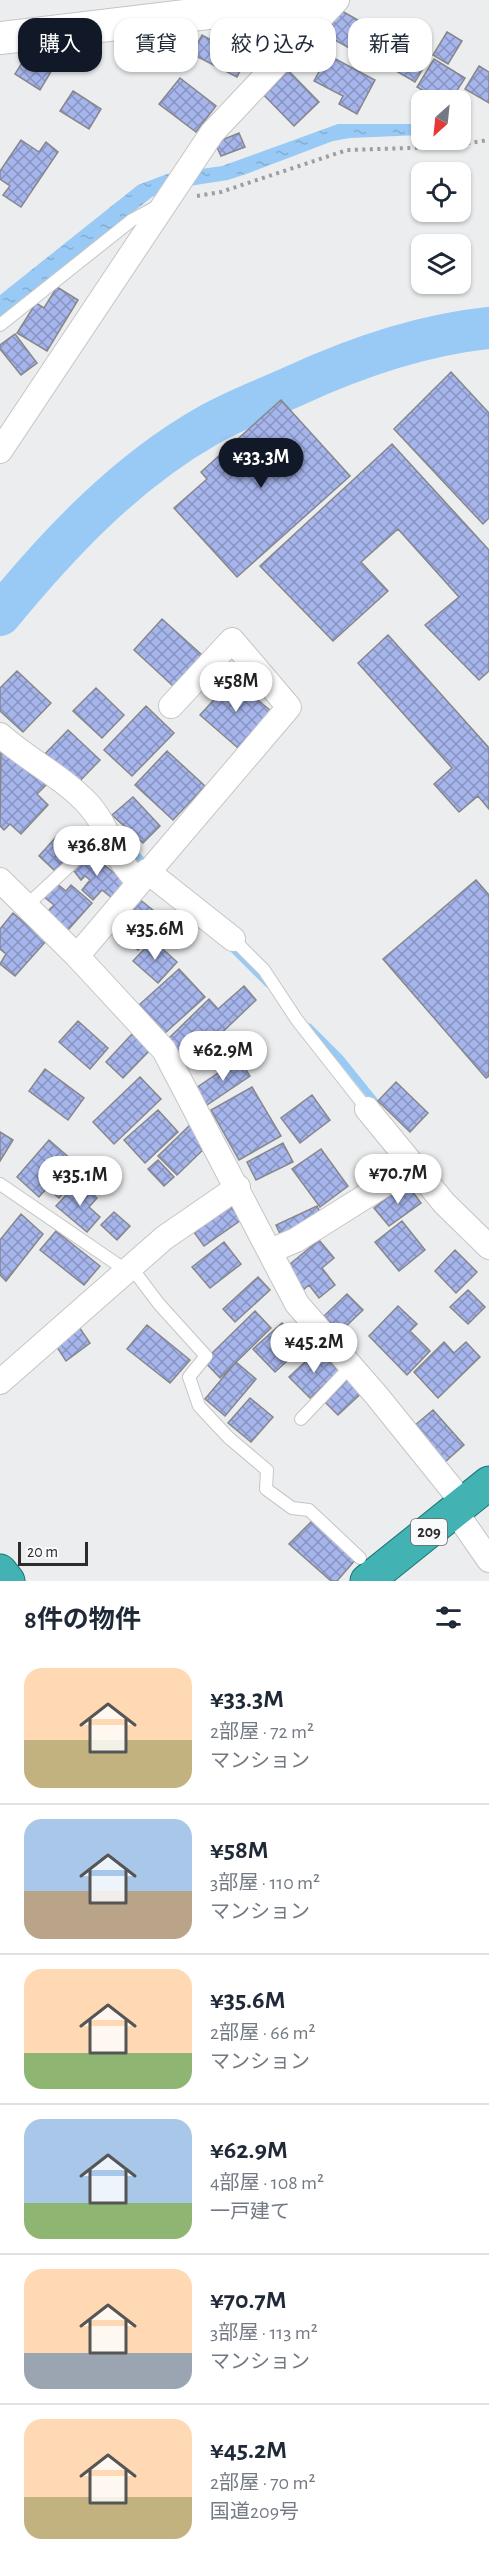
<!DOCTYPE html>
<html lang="ja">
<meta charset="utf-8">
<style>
body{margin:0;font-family:"Alegreya Sans","Noto Sans JP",sans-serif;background:#f2f2f3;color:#1f2937;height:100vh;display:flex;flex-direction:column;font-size:22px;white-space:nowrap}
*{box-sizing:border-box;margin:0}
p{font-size:20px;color:#747a83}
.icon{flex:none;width:33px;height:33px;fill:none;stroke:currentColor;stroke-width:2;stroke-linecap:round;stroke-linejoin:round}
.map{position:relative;height:1581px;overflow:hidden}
.side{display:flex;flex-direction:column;background:#fff;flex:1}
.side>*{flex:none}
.guide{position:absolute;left:18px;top:18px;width:453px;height:54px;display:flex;gap:12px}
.needle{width:39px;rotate:207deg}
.controls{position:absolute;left:411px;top:90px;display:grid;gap:12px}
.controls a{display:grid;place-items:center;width:60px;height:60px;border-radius:12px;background:#fff;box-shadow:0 2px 4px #0004;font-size:30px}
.scale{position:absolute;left:18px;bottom:15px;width:70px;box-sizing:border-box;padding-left:6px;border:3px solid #2c2c2d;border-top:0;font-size:16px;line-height:21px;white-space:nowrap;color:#2c2c2d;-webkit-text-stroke:4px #f9fafb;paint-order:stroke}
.price{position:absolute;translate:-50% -51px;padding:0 14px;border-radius:21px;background:#fff;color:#222;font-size:20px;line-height:39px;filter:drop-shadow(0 2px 3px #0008)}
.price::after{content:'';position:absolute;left:50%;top:36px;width:18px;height:14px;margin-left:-9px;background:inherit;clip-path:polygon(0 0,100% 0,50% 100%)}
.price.active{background:#111827;color:#fff}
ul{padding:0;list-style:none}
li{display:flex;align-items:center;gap:18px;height:150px;padding:0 24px}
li+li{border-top:2px solid #e0e1e3}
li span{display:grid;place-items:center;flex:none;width:168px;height:120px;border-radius:18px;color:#555}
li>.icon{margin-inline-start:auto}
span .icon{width:72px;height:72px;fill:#fffc;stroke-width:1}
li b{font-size:26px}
h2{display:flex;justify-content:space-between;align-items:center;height:72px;padding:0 24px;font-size:26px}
.chip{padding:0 21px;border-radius:18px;background:#fff;box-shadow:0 2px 4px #0004;font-size:21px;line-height:54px}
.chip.active{background:#111827;color:#fff}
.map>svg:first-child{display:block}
</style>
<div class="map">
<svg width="489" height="1581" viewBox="0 0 489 1581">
<defs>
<pattern id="water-ripples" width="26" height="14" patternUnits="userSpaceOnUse" patternTransform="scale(1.5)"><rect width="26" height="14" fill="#98caf5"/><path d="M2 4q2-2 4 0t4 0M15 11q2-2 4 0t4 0" fill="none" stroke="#83aed2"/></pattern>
<pattern id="building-cross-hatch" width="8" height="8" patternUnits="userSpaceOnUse" patternTransform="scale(1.5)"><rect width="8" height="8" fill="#a6b5ec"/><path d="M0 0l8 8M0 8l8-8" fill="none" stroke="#8793c0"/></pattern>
</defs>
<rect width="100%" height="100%" fill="#ecedee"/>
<path fill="url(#water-ripples)" d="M338 124H421V135L350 138 333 141 249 173 228 180 170 189 152 197 0 318V295L138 185 167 174 222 166Z"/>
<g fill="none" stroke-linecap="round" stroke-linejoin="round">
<path stroke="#98caf5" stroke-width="7" d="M119 838 148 866
M229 945 268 984
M309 1027 340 1058 377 1104"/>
<path stroke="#98caf5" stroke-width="42" d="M0 615C59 543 126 472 207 426 235 410 265 399 294 386 355 358 421 335 489 328"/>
</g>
<path fill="url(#building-cross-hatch)" stroke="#878789" stroke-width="1.5" d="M340 10 381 33 367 58 326 35Z
M391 29 401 34 396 42 428 60 415 82 374 58Z
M242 30 257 38 237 77 192 54 202 35 231 51Z
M268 32 289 45 260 72 247 66Z
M447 32 462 41 448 64 433 55Z
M27 55 52 70 40 90 15 74Z
M328 55 375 80 357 114 339 104 343 96 314 81Z
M434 59 465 78 451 100H439L417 87Z
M281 63 319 102 294 126 256 87Z
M479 66 489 72V103L465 89Z
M180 78 216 106 196 132 159 104Z
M73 91 101 109 89 129 60 111Z
M239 133 245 147 221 156 215 143Z
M21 140 39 152 46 142 58 152 21 207 3 195 10 186 0 179V171Z
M57 287 78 300 47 351 17 333 36 303 44 308Z
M15 334 37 363 21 375 0 349V345Z
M451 372 489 413V518L483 524 394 429Z
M281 400 350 476 237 577 174 508 207 479 201 472Z
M392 444 489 550V671L479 680 425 625 459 597 398 529 361 562 388 591 333 641 260 566Z
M162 619 202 655 173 686 134 650Z
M388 635 489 748V809L478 796 459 812 434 784 452 768 358 663Z
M17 671 51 703 23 732 0 711V688Z
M233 679 271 711 238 748 200 715Z
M96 688 124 715 102 738 73 711Z
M146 706 174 733 132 776 104 750Z
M68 730 100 760 75 786 43 756Z
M1 742 46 785 37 794 48 805 21 834 10 824 4 830 0 826Z
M167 751 205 786 173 820 135 785Z
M133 797 160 826 143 843 112 815Z
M56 837 73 852 55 871 39 856Z
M88 853 96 862 98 860 125 882 112 898 102 890 93 900 82 890 90 880 85 876 81 880 71 867Z
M51 879 66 891 71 885 92 903 68 930 47 912 54 905 39 893Z
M476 880 489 895V1076L486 1078 383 959Z
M138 898 164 919 138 950 112 929Z
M13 913 46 941 15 976 0 964 6 954 0 949V929Z
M153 940 177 962 158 983 133 961Z
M179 969 205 997 165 1033 139 1005Z
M244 986 256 1000 188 1065 166 1041 209 999 218 1009Z
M78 1021 108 1048 90 1069 59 1042Z
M132 1034 150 1050 123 1078 106 1062Z
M239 1059 250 1076 207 1105 196 1088Z
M45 1069 84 1098 68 1120 29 1091Z
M140 1077 161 1099 114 1144 93 1122Z
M396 1082 428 1113 410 1132 378 1101Z
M252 1087 281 1136 239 1160 211 1110Z
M312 1095 330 1120 300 1143 281 1118Z
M158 1110 178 1132 145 1163 124 1140Z
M191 1124 209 1144 177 1175 158 1156Z
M0 1132 13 1140 0 1161Z
M49 1140 72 1160 63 1170 75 1180 59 1198 47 1188 39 1197 17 1177Z
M283 1143 293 1162 256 1180 247 1162Z
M321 1149 348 1186 320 1207 292 1169Z
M158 1160 174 1177 164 1186 148 1169Z
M81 1183 97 1198 89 1207 100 1217 87 1232 56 1206 70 1191 72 1193Z
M406 1183 421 1203 389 1226 374 1208Z
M227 1202 241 1220 204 1246 191 1228Z
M317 1206 324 1220 283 1240 276 1225Z
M114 1212 130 1226 117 1240 101 1225Z
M21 1214 43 1234 6 1281 0 1275V1240Z
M402 1221 425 1250 399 1271 375 1242Z
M56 1231 100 1266 84 1285 40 1250Z
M319 1240 334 1258 322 1268 335 1285 319 1298 309 1285 302 1291 284 1269Z
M224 1242 241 1264 210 1288 192 1267Z
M455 1250 477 1272 456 1293 435 1271Z
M258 1277 270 1290 235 1322 223 1309Z
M468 1290 485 1307 468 1324 450 1307Z
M347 1294 363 1310 340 1332 324 1316Z
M398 1306 417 1324 410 1331 430 1351 407 1375 369 1336Z
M255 1311 271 1328 220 1378 204 1361Z
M282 1323 304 1346 275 1372 253 1349Z
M77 1324 90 1343 66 1361 53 1341Z
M147 1325 190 1360 170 1383 127 1349Z
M444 1342 454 1353 466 1342 480 1357 438 1398 414 1372Z
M318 1350 339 1371 310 1398 289 1377Z
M236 1362 256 1379 225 1416 205 1399Z
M348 1370 366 1389 338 1415 320 1397Z
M250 1398 273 1417 251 1442 228 1423Z
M433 1410 464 1445 445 1462 414 1426Z
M313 1520 356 1559 337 1581H331L289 1544Z"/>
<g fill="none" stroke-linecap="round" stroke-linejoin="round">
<g stroke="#c5c5c6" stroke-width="14">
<path id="service" d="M0 325 132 220 158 206
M26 906 80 856 112 842
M233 939 264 970 297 1020 367 1109
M0 1184 127 1271
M131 1267 159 1304 206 1356 189 1377 199 1406 229 1438 267 1470 266 1489 292 1508 309 1510 360 1558
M301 1419 351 1366"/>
</g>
<g stroke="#c5c5c6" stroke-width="26">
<path id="minor" d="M0 451 212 133 337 0
M0 735C28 760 63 777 88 804 100 817 107 833 114 848 120 861 129 872 139 883
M147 871 233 939
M0 880 77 956 164 1050 297 1304 377 1396 464 1504
M77 956 289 707 232 640 171 706
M367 1109 444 1203 489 1247
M270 1251 296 1240 414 1166
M0 1382 164 1238 238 1187
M455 1511 489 1560"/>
</g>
<g stroke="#c5c5c6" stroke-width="34">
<path id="tertiary" d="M0 38 319 0"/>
</g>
<g stroke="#1c7678" stroke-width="35">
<path id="trunk" d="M0 1571 8 1581
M367 1581 489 1483"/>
</g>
<path stroke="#9d9e9f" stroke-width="4" stroke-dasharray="3 4.5" stroke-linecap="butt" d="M197 196 221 192 347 150 442 147 489 140"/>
<use href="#service" stroke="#fff" stroke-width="12"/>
<use href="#minor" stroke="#fff" stroke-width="24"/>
<use href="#tertiary" stroke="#fff" stroke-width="32"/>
<use href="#trunk" stroke="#42b2b3" stroke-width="33"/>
</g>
<g text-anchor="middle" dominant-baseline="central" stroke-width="4.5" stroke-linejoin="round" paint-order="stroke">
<rect fill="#f9fafb" stroke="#6a6a6b" stroke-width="1.5" x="411" y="1519" width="36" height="26" rx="4.5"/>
<g font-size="16" font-weight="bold" fill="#2c2c2d">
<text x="429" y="1532">209</text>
</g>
</g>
</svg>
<div class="controls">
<a><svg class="needle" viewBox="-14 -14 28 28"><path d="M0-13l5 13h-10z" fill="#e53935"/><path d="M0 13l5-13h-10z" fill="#747a83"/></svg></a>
<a><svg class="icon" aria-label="locate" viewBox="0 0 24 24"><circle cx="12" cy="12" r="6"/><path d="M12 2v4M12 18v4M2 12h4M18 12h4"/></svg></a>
<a><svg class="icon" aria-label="layers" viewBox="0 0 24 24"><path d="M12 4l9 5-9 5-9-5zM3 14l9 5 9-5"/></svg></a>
</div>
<div class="scale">20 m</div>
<b class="price active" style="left:261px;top:489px">¥33.3M</b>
<b class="price" style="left:236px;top:713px">¥58M</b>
<b class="price" style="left:97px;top:877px">¥36.8M</b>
<b class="price" style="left:155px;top:961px">¥35.6M</b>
<b class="price" style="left:223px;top:1082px">¥62.9M</b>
<b class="price" style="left:398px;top:1205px">¥70.7M</b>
<b class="price" style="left:80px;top:1207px">¥35.1M</b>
<b class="price" style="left:314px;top:1374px">¥45.2M</b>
<div class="guide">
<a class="chip active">購入</a>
<a class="chip">賃貸</a>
<a class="chip">絞り込み</a>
<a class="chip">新着</a>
</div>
</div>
<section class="side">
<h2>8件の物件<svg class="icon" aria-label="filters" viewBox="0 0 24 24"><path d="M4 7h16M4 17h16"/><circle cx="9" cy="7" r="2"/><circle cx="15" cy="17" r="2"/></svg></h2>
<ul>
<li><span style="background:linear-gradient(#ffd9b3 60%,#c2b280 0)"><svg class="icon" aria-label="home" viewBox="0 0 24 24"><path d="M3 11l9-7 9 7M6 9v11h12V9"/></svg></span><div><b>¥33.3M</b><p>2部屋 · 72 m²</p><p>マンション</p></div></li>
<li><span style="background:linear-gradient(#a9c7e8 60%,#b9a48a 0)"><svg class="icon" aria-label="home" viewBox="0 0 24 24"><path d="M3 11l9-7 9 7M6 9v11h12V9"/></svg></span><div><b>¥58M</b><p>3部屋 · 110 m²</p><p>マンション</p></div></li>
<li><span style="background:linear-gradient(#ffd9b3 70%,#8fb573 0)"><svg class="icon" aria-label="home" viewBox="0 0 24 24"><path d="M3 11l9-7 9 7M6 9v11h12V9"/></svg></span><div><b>¥35.6M</b><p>2部屋 · 66 m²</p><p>マンション</p></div></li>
<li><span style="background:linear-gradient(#a9c7e8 70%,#8fb573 0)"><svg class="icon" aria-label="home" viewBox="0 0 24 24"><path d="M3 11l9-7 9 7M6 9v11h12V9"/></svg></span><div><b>¥62.9M</b><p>4部屋 · 108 m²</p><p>一戸建て</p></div></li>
<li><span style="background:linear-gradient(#ffd9b3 70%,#9aa5b1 0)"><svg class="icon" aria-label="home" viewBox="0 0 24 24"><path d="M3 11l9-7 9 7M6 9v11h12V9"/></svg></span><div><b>¥70.7M</b><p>3部屋 · 113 m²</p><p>マンション</p></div></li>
<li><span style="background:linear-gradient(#ffd9b3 65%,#c2b280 0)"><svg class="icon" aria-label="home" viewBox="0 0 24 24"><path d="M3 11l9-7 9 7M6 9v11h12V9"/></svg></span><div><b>¥45.2M</b><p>2部屋 · 70 m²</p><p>国道209号</p></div></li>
</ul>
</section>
